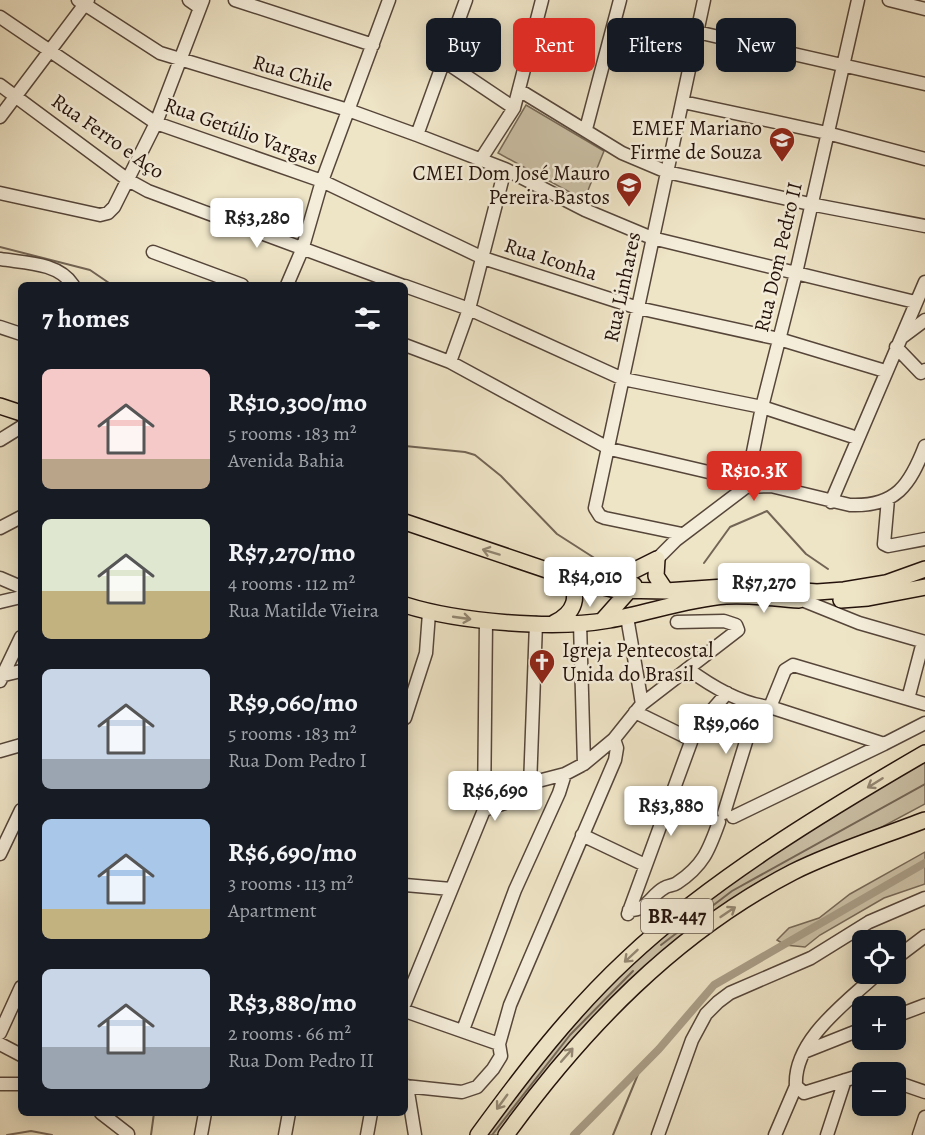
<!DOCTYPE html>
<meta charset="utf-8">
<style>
body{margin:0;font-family:Alegreya,serif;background:#242831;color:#f1f3f6;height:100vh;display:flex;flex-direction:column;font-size:22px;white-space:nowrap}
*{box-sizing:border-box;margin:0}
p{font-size:20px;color:#9ea1a6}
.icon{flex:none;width:33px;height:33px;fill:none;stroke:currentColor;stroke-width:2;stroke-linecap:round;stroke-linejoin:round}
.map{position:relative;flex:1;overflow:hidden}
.details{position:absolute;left:18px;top:282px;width:390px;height:834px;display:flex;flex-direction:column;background:#171b24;border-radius:9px;box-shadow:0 3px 15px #0003}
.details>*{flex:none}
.banner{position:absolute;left:426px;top:18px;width:408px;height:54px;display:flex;gap:12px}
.controls{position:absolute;left:852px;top:930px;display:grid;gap:12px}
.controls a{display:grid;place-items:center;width:54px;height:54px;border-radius:9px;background:#171b24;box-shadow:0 3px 15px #0003;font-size:30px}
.price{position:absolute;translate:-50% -51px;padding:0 14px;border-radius:6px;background:#fff;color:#222;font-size:20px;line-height:39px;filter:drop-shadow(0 2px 3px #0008)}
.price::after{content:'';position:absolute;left:50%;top:36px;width:18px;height:14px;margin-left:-9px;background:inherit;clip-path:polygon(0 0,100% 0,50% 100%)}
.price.selected{background:#d93025;color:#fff}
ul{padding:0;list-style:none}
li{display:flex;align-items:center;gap:18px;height:150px;padding:0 24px}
li span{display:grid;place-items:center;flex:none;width:168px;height:120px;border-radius:9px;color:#555}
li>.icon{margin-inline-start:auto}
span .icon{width:72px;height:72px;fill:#fffc;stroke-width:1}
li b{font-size:26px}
h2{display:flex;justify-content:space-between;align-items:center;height:72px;padding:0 24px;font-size:26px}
.chip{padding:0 21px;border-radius:9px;background:#171b24;box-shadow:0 3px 15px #0003;font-size:21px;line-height:54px}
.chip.selected{background:#d93025;color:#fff}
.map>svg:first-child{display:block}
</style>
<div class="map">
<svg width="925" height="1135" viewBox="0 0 925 1135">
<rect width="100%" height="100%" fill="#eee4c6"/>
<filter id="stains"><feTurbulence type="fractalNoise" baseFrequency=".00333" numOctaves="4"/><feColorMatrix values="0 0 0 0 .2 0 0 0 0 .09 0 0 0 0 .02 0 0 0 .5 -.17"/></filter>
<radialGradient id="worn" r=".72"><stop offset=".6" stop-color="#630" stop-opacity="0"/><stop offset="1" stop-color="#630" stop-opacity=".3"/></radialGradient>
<path fill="#cbc0a6" stroke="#776958" stroke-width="1.5" d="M526 105 604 151 584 200 498 153Z
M925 758V804L695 927 500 1135H483L565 1031 653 943 750 869Z
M925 852V884L884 898 820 935 805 947 785 945 777 940 789 928 819 918 850 894Z"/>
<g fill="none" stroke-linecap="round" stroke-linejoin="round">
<path stroke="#736555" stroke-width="2" d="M0 247 90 270 112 285
M405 446 465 452 475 455 501 476 557 534 596 559
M704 563 730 527 767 511 806 554 828 569
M661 945 732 891 925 784
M7 1135 31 1131 52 1135
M151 1135 154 1113
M492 1135 570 1035 633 971
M613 1135 641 1067"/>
<path stroke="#a99d86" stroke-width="8" d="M574 1135 659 1049 714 985 925 863"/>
<g stroke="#56463a" stroke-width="15">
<path id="minor" d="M78 0 160 53 348 110 417 135 505 169 585 210 652 238 915 302
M189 0 199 7
M235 0 373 45
M889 0 925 9
M0 17 156 123 322 181 483 258 638 308 779 339 885 371
M697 32 925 84
M444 61 514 108
M0 85 128 180 148 191 401 285
M519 90 622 153 667 172 810 204 925 226
M683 102 827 133 925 159
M0 117 88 0
M586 129 620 0
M417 135 466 0
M481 159 514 108 542 0
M0 193 100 215 108 213 114 207 156 123 203 0
M153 252 242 285
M0 259C24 263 58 262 73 285
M287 285 302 250 322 181 389 0
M405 286 469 309 623 379 762 407 857 438
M0 327 21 334
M901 338 925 320
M405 345 450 362 610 449 747 481
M896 347 921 373 925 370
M450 362 469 309 505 169
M0 440 21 427
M746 487 762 407 796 273 858 0
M888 499 884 544 888 546 925 539
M831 502 925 282
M0 528 21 517
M682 534 605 518 600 516 595 508 704 0
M657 559 676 540 746 487 771 486 850 505C896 507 910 485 925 446
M0 578 21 587
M802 600 859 623 925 642
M0 602 21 597
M627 617 642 704
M580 623 584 764
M688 669C711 686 741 704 770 707L884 744 925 723
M0 676 21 671
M0 681 21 637
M908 699 923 642
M770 707 785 670 793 665 925 704
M405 718 426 653 429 613
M688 738 727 693
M0 751 21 745
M530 786 536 623
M484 810 520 798 538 781 565 774 584 764 614 739 642 704 738 630 736 625 724 621 677 622
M724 813 757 706
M733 817 884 744
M582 835 645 865
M0 854 21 810
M405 885 451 889
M629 910C647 911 650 896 664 888 668 885 673 886 677 883 703 866 709 850 719 822
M628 914 691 742 688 738 635 712
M896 958 925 936
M405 1003 484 810 486 621
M405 1011 499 1044
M896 1016 925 1005
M463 1030 515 890 559 793 565 774
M0 1033 21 987
M0 1044 21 1055
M804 1052 862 1029
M862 1075 804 1093 796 1086C793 1040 847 1002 877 974
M896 1082 925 1092
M0 1084H21
M405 1086 462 1092 477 1087 493 1069 501 1056 499 1044 510 1005 615 760 617 748 614 739
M407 1086 415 1135
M101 1113 128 1134
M201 1135 205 1113
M285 1135 289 1113
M367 1135 371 1113
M658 1135 692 1040 706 1014 718 1002 730 993 811 958 869 922 925 898
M775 1135 796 1086
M827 1135 845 1080
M919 1135 925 1117"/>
</g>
<g stroke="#23120b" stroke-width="18">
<path id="major" d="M0 406 21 413
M405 522 579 581 616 590 666 591 739 586 817 592 844 590 886 583 925 569
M657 559 656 576 666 591
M593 581 627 574 657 559
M841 600 868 598 925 587
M405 605C459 622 554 630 609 620 648 613 687 599 726 596 751 594 775 599 799 600
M602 621 634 585
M554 623C575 613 581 596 567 576
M478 1135C524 1072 570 1012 627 959 711 880 825 811 925 753
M506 1135C583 1029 675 933 793 872 835 851 881 837 925 820"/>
</g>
<use href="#minor" stroke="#f4edda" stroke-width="12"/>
<use href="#major" stroke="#eee4c6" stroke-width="15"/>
</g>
<defs><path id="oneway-shaft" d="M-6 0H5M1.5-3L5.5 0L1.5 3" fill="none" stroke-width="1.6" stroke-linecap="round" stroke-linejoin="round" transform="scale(1.5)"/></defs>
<g stroke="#938672">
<use href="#oneway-shaft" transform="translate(491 552) rotate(-163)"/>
<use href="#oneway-shaft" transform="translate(462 618) rotate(8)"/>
<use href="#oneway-shaft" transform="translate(875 783) rotate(148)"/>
<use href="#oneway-shaft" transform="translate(728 912) rotate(-34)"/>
<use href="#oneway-shaft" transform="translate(631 956) rotate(137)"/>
<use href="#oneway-shaft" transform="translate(567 1055) rotate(-49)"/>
<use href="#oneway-shaft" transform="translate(502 1102) rotate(126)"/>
</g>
<defs>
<g id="school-pin" transform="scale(1.35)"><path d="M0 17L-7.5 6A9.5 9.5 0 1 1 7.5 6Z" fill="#8f2418" stroke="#f4edda"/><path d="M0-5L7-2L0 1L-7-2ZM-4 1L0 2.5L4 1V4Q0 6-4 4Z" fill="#fff"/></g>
<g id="church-pin" transform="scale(1.35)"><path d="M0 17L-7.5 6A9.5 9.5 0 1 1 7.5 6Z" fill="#8f2418" stroke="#f4edda"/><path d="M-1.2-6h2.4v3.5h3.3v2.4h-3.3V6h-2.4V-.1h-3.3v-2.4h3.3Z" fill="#fff"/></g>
</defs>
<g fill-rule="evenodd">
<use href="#school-pin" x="782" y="140"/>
<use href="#school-pin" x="629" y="185"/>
<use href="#church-pin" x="542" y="662"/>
</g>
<g text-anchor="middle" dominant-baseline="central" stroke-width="5" stroke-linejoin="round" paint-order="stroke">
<rect fill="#f4edda" stroke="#625449" stroke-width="1.5" x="641" y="899" width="72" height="34" rx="4.5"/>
<g font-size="20" font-weight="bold" fill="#23120b">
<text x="677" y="916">BR-447</text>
</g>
<g font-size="21" fill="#23120b" stroke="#f4edda">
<text transform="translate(293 73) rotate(17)">Rua Chile</text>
<text transform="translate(241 131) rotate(20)">Rua Getúlio Vargas</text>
<text transform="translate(108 136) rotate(35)">Rua Ferro e Aço</text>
<text transform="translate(778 257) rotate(-77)">Rua Dom Pedro II</text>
<text transform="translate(551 259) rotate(18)">Rua Iconha</text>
<text transform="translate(622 287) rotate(-78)">Rua Linhares</text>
</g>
<g font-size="21" fill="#23120b" stroke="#f4edda" text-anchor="end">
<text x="762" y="128">EMEF Mariano<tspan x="762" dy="24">Firme de Souza</tspan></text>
<text x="610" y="173">CMEI Dom José Mauro<tspan x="610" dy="24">Pereira Bastos</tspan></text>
<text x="562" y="650" text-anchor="start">Igreja Pentecostal<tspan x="562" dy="24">Unida do Brasil</tspan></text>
</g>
</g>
<rect width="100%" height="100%" filter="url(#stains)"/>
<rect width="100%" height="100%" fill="url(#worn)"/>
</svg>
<div class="controls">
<a><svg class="icon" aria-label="locate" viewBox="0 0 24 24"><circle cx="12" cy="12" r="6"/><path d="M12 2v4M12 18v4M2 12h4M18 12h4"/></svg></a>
<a>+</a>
<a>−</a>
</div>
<b class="price" style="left:257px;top:249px">R$3,280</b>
<b class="price selected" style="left:754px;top:502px">R$10.3K</b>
<b class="price" style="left:590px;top:608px">R$4,010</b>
<b class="price" style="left:764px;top:614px">R$7,270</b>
<b class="price" style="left:726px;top:755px">R$9,060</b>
<b class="price" style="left:495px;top:822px">R$6,690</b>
<b class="price" style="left:671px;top:837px">R$3,880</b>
<div class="banner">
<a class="chip">Buy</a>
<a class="chip selected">Rent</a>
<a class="chip">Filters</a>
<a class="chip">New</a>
</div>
<section class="details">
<h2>7 homes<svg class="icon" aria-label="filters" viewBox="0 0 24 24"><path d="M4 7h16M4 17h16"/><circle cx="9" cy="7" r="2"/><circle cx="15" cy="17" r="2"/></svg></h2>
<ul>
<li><span style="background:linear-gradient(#f6c9c9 75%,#b9a48a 0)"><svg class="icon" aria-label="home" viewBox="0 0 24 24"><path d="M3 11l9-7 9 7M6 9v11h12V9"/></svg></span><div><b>R$10,300/mo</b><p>5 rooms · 183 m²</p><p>Avenida Bahia</p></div></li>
<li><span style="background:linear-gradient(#dfe7d0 60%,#c2b280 0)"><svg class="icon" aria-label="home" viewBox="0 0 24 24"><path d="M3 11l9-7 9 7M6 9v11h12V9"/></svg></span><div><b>R$7,270/mo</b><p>4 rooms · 112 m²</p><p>Rua Matilde Vieira</p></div></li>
<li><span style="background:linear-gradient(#c9d6e8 75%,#9aa5b1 0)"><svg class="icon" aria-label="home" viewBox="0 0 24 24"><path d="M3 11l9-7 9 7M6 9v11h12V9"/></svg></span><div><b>R$9,060/mo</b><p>5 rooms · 183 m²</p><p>Rua Dom Pedro I</p></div></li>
<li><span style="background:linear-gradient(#a9c7e8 75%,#c2b280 0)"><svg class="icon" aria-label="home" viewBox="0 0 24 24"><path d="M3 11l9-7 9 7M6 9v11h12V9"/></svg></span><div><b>R$6,690/mo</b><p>3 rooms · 113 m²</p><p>Apartment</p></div></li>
<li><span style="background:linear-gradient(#c9d6e8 65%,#9aa5b1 0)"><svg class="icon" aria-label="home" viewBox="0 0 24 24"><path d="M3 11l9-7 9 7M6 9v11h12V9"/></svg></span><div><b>R$3,880/mo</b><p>2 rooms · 66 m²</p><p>Rua Dom Pedro II</p></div></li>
</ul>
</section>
</div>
